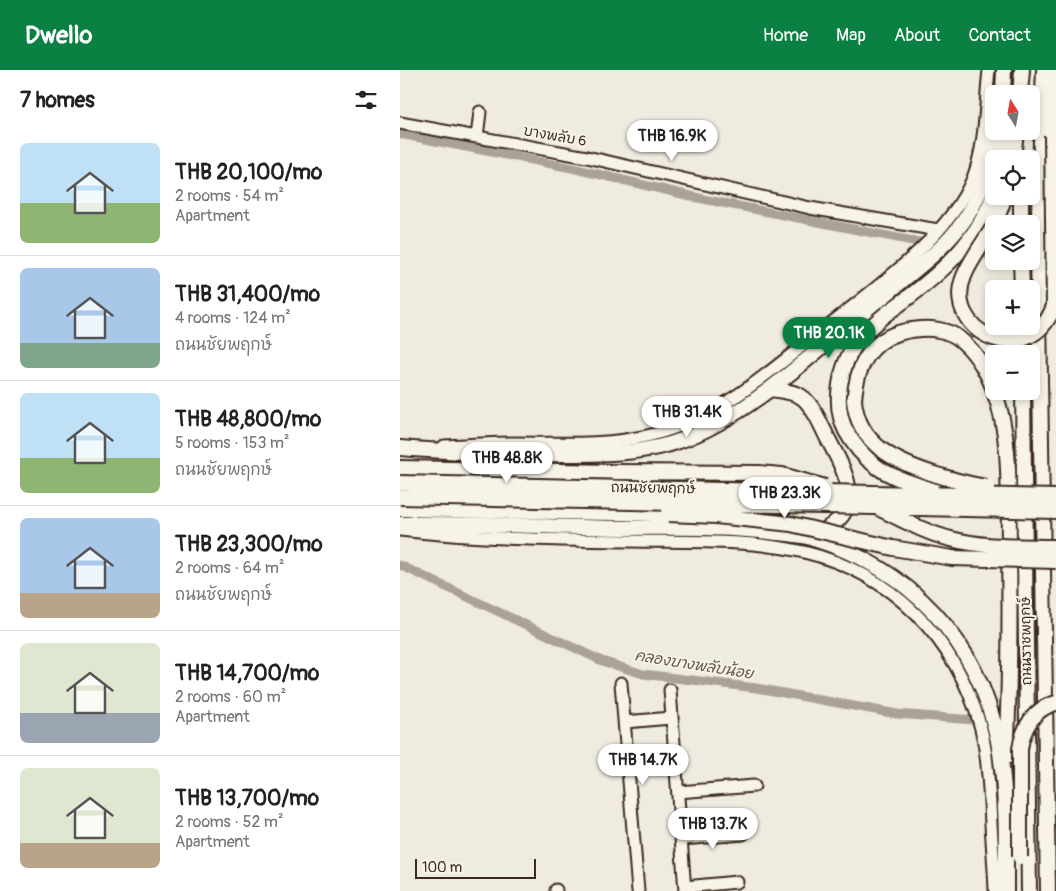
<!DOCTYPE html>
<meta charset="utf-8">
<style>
body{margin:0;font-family:Pangolin,"Playpen Sans Thai",sans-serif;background:#f2f2f2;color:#222;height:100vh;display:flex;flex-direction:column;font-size:19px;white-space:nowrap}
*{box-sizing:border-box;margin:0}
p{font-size:16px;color:#767676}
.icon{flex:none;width:28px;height:28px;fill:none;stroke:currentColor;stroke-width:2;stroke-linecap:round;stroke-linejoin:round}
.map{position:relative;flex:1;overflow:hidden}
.details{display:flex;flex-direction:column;background:#fff;width:400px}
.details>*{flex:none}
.needle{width:32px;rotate:349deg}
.tools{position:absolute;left:585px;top:15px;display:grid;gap:10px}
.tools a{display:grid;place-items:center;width:55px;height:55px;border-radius:8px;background:#fff;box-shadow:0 2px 8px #0003;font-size:25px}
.scale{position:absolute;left:15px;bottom:12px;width:121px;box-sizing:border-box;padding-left:5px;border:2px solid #3b2a1e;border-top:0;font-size:14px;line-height:18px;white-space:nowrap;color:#3b2a1e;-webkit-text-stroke:4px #f7f3e8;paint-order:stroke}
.price{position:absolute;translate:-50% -42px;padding:0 11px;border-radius:18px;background:#fff;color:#222;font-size:16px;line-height:32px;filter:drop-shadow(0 1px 2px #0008)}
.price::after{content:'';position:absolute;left:50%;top:30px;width:15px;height:11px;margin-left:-8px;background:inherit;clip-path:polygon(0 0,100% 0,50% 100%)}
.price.selected{background:#0b8043;color:#fff}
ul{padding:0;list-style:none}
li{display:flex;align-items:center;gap:15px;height:125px;padding:0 20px}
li+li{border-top:1px solid #e0e0e0}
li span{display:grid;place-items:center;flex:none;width:140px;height:100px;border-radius:8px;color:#555}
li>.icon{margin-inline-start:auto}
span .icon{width:60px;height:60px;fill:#fffc;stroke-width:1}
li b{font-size:21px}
h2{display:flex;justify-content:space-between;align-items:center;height:60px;padding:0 20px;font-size:21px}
header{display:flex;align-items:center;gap:30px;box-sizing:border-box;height:70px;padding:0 25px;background:#0b8043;color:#fff}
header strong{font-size:24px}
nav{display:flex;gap:28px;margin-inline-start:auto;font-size:18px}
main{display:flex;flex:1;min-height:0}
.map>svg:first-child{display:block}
</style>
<header>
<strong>Dwello</strong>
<nav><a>Home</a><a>Map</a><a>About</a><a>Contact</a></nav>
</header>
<main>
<section class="details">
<h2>7 homes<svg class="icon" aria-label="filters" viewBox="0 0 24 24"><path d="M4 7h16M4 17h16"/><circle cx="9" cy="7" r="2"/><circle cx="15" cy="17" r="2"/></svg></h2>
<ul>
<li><span style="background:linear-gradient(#bfe0f5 60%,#8fb573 0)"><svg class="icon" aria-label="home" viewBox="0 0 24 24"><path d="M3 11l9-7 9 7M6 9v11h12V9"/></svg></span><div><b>THB 20,100/mo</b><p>2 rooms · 54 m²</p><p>Apartment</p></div></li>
<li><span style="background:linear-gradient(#a9c7e8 75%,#7fa58c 0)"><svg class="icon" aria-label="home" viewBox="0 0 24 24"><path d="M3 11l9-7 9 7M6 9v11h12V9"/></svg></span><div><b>THB 31,400/mo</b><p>4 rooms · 124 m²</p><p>ถนนชัยพฤกษ์</p></div></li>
<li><span style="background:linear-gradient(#bfe0f5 65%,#8fb573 0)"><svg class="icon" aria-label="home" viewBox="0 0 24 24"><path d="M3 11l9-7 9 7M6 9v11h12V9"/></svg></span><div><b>THB 48,800/mo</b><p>5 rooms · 153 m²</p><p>ถนนชัยพฤกษ์</p></div></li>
<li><span style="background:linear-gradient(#a9c7e8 75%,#b9a48a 0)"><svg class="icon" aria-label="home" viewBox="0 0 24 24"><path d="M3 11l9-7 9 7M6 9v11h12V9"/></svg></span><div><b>THB 23,300/mo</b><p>2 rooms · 64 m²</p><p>ถนนชัยพฤกษ์</p></div></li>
<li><span style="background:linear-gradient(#dfe7d0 70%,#9aa5b1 0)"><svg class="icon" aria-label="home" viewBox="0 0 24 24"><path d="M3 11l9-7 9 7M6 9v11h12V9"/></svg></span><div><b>THB 14,700/mo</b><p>2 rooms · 60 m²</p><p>Apartment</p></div></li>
<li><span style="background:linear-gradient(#dfe7d0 75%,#b9a48a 0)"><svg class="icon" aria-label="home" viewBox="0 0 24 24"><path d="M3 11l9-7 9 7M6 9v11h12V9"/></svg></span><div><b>THB 13,700/mo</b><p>2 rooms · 52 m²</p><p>Apartment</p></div></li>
</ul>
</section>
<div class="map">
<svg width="656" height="821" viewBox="0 0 656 821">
<rect width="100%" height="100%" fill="#efebe0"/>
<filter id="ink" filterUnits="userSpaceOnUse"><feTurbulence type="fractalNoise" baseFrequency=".02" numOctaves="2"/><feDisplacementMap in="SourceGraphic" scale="10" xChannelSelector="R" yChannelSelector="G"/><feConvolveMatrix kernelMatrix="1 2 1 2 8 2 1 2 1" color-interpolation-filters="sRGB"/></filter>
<g filter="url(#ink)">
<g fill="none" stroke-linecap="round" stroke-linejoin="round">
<path stroke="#aaa296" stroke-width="9" d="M0 64 172 98 303 129 533 175 594 186
M0 495 202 591 243 604 356 618 497 644 574 650"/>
<g stroke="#3b2a1e" stroke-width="15">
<path id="minor" d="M0 53 187 87 410 138 538 160
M77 67 80 42
M44 376C67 375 90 373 112 373 159 373 206 376 251 365 279 358 306 346 330 330 362 310 390 285 420 262 470 222 549 168 573 108 586 74 585 36 589 0
M0 460C76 469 153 470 229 471 287 472 348 469 404 482 492 503 556 569 580 655 587 680 588 707 590 733 591 763 594 792 595 821
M221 613 238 821
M270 620 285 821
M225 652 271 648
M278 722 354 716
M282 769 343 764
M285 817 337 812
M156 820V821"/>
</g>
<g stroke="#3b2a1e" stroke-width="18">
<path id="major" d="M644 0 641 71 638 181 648 821
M603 24 604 0
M620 24 622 0
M652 65 654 0
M603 89 604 62
M613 89 616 61
M621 126V154
M595 154 605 126
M621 191 622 219
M487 243C531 212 575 177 594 124
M622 256V284
M370 319C381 321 394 321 403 328 414 337 421 355 427 367 448 407 468 441 415 465
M594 321C612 369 608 422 609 473 610 544 610 615 606 687
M623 321 629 821
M454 330C457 288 477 262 520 259 531 258 547 260 557 267 575 280 586 299 594 320
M0 378C54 382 108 385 162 384 198 384 235 384 270 374 339 353 399 295 454 250 473 236 491 220 509 205 529 189 548 173 563 152 582 125 591 94 596 61
M0 398 215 402
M0 439 268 444
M0 454C74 453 149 457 223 458 274 458 326 456 377 463 388 464 400 465 411 468 510 498 578 570 598 671 607 720 606 772 606 821"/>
</g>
<use href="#minor" stroke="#f7f3e8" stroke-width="11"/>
<use href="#major" stroke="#f7f3e8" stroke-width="14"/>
<g stroke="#3b2a1e" stroke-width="18" stroke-linecap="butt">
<path id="major-bridge" d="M594 156C584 172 571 189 564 206 541 262 629 303 654 236L652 65
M487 243C477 251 467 259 459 270 440 293 432 334 446 361 453 374 464 387 476 396 492 408 513 413 532 420
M454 330C458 376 498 393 537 405 554 410 569 415 587 417
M215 402 359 403 382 405 425 417
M0 413 656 427
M0 427 656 441
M480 439C503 450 526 463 551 469 585 478 621 476 656 477
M268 444 316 446 391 454 493 478 552 488 656 491
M620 787V679C623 658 634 638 656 633"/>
</g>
<use href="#major-bridge" stroke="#f7f3e8" stroke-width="14"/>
</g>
</g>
<g text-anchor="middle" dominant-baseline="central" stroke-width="4" stroke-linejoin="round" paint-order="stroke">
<g font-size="14" fill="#3b2a1e" stroke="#f7f3e8">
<text transform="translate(155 66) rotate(10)">บางพลับ 6</text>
<text transform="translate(253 418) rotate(1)">ถนนชัยพฤกษ์</text>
<text transform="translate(626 571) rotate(-91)">ถนนราชพฤกษ์</text>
</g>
<g font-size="15" font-style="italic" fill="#625448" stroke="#f7f3e8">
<text transform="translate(294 595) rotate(9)">คลองบางพลับน้อย</text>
</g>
</g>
</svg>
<div class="tools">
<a><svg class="needle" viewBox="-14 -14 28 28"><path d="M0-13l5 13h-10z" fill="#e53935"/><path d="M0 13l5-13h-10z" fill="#767676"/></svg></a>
<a><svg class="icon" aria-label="locate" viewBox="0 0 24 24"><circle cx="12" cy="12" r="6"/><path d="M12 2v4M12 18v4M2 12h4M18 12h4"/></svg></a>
<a><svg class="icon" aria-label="layers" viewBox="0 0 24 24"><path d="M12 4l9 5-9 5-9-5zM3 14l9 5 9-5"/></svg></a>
<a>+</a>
<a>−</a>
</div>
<div class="scale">100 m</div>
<b class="price" style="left:272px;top:92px">THB 16.9K</b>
<b class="price selected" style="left:429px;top:289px">THB 20.1K</b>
<b class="price" style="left:287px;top:368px">THB 31.4K</b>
<b class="price" style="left:107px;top:414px">THB 48.8K</b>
<b class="price" style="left:385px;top:449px">THB 23.3K</b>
<b class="price" style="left:243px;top:716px">THB 14.7K</b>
<b class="price" style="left:313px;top:780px">THB 13.7K</b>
</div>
</main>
